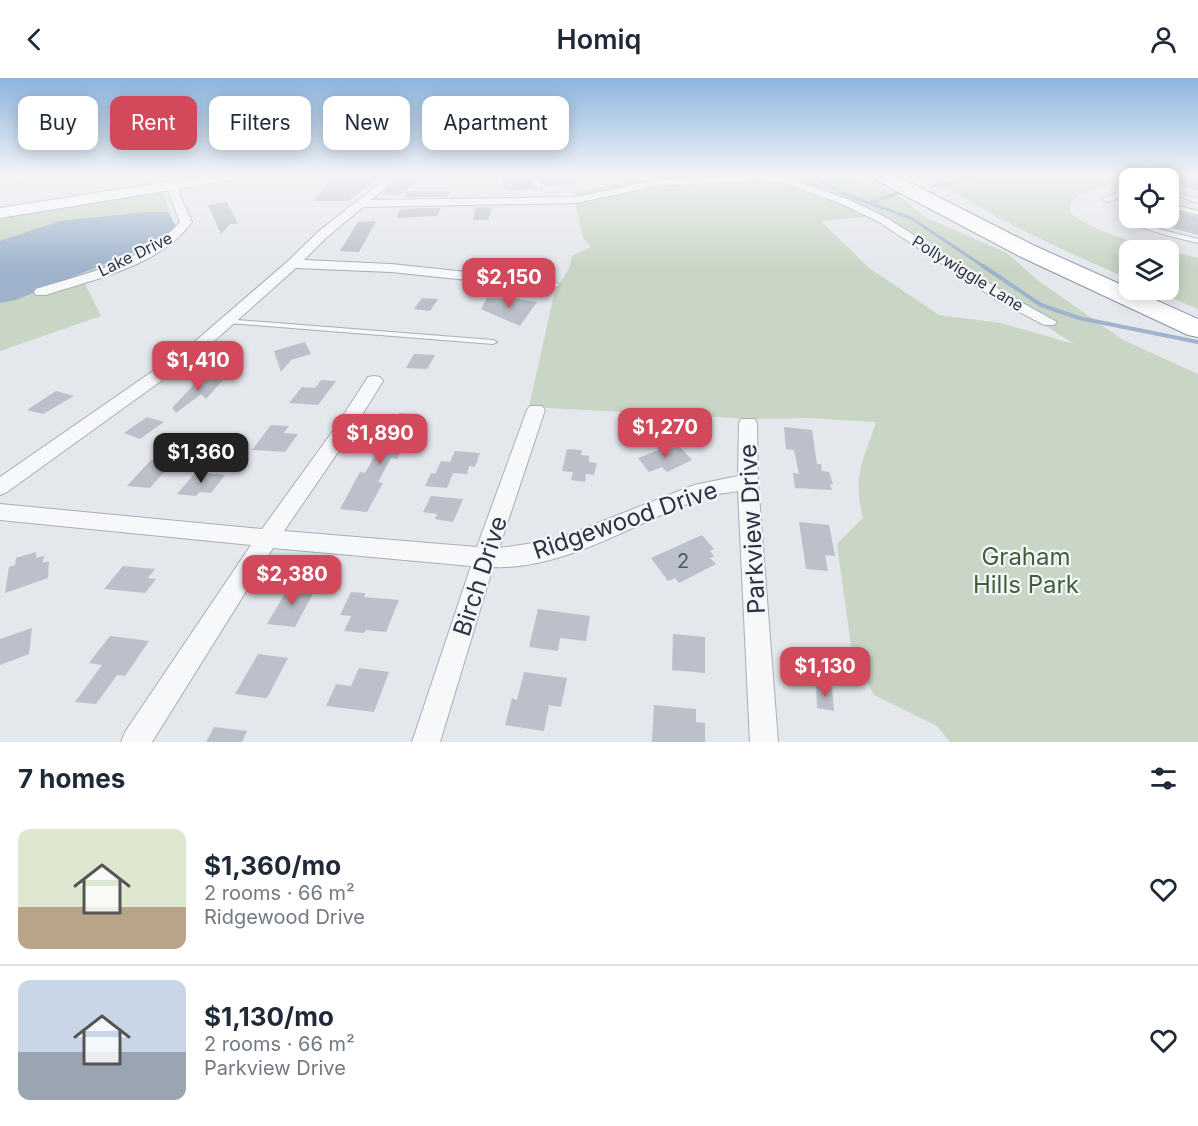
<!DOCTYPE html>
<meta charset="utf-8">
<style>
body{margin:0;font-family:Inter,sans-serif;background:#f2f2f3;color:#1f2937;height:100vh;display:flex;flex-direction:column;font-size:22px;white-space:nowrap}
*{box-sizing:border-box;margin:0}
p{font-size:20px;color:#747a83}
.icon{flex:none;width:33px;height:33px;fill:none;stroke:currentColor;stroke-width:2;stroke-linecap:round;stroke-linejoin:round}
.map{position:relative;height:664px;overflow:hidden}
.details{display:flex;flex-direction:column;background:#fff;flex:1}
.details>*{flex:none}
.top-card{position:absolute;left:18px;top:18px;width:600px;height:54px;display:flex;gap:12px}
.tools{position:absolute;left:1119px;top:90px;display:grid;gap:12px}
.tools a{display:grid;place-items:center;width:60px;height:60px;border-radius:12px;background:#fff;box-shadow:0 3px 15px #0003;font-size:30px}
.price{position:absolute;translate:-50% -51px;padding:0 14px;border-radius:12px;background:#d1495b;color:#fff;font-size:20px;line-height:39px;filter:drop-shadow(0 2px 3px #0008)}
.price::after{content:'';position:absolute;left:50%;top:36px;width:18px;height:14px;margin-left:-9px;background:inherit;clip-path:polygon(0 0,100% 0,50% 100%)}
.price.active{background:#222;color:#fff}
ul{padding:0;list-style:none}
li{display:flex;align-items:center;gap:18px;height:150px;padding:0 18px}
li+li{border-top:2px solid #e0e1e3}
li span{display:grid;place-items:center;flex:none;width:168px;height:120px;border-radius:12px;color:#555}
li>.icon{margin-inline-start:auto}
span .icon{width:72px;height:72px;fill:#fffc;stroke-width:1}
li b{font-size:26px}
h2{display:flex;justify-content:space-between;align-items:center;height:72px;padding:0 18px;font-size:26px}
.tag{padding:0 21px;border-radius:12px;background:#fff;box-shadow:0 3px 15px #0003;font-size:21px;line-height:54px}
.tag.active{background:#d1495b;color:#fff}
header{display:flex;justify-content:space-between;align-items:center;height:78px;padding:0 18px;background:#fff;font-size:27px;font-weight:600}
.map>svg:first-child{display:block}
</style>
<header><svg class="icon" aria-label="back" viewBox="0 0 24 24"><path d="M15 5l-7 7 7 7"/></svg>Homiq<svg class="icon" aria-label="person" viewBox="0 0 24 24"><circle cx="12" cy="8" r="4"/><path d="M4 21q1-7 8-7t8 7"/></svg></header>
<div class="map">
<svg width="1198" height="664" viewBox="0 0 1198 664">
<rect width="100%" height="100%" fill="#e4e7ec"/>
<path fill="#c9d6c5" fill-rule="evenodd" d="M745 97H845L855 102 872 105 900 119 927 140 1007 175 1036 201 1123 262 1198 296V664H950L937 648 874 617 852 575 837 466 863 440C852 396 864 383 876 344L808 340 754 341 529 329 555 212 569 191 572 178 591 169 583 160 573 115 629 102ZM874 138 1074 266 1001 245 939 237 869 190 821 143Z
M928 97H1083L1112 106 1078 118 1070 126V135C1106 161 1155 169 1198 180V231L1153 212H1168V172H1130L1129 201C1061 171 990 140 928 97Z
M162 113 175 148 161 163 82 200 101 238 0 273V139Z"/>
<path fill="#9fb4cc" d="M146 134H168L178 152 158 164 16 222 0 225V163L60 143Z"/>
<g fill="none" stroke-linecap="round" stroke-linejoin="round">
<path stroke="#9fb4cc" stroke-width="3" d="M811 97 844 116 911 140 986 190
M932 108C942 107 948 105 956 103 968 100 972 105 985 97
M870 125 898 115"/>
<path stroke="#9fb4cc" stroke-width="4" d="M983 188 1041 227 1079 240 1198 264"/>
</g>
<path fill="#bbc0ca" d="M335 97H384L348 123H313Z
M403 97H425L399 117 382 116Z
M499 97H528L534 110 507 113Z
M538 97H572L573 105 544 109Z
M1188 97H1198V113L1169 104Z
M407 113H450L447 119H404Z
M227 124 238 146H230L221 156 208 127Z
M475 129H492L488 142H473Z
M441 130 437 138 397 140 400 131Z
M1168 131 1198 139V157L1168 149Z
M376 143 359 174 340 173 358 144Z
M422 220 438 221 430 233 414 231Z
M487 220 518 221 537 224 520 248 481 231Z
M305 264 311 276 291 282 281 294 274 273Z
M414 276 435 277 427 291 406 290Z
M200 300 223 302 206 321 201 316 176 335 172 330Z
M321 302 336 303 318 327 289 325 302 309 315 310Z
M56 313 74 318 43 336 27 332Z
M399 335 420 336 397 381 391 380 378 404 383 405 367 434 340 431 360 394 365 395Z
M147 339 164 344 140 361 124 355Z
M271 347 289 348 284 355 298 356 285 374 252 372Z
M784 349 812 352 817 386H821L822 393 829 394 833 406H830L832 412 795 410 793 395 799 396 794 372 786 371Z
M668 368 671 371 679 368 692 382 667 394 662 389 649 394 638 380Z
M567 371 582 372 581 377 589 378V384L597 385 594 397 586 396 585 404 571 402 573 394 562 393Z
M455 373 480 375 475 389 469 388 467 396 453 395 447 410 425 408 431 395 435 396 441 383 450 384Z
M151 382 173 384 150 410 127 408Z
M196 394 225 397 211 415 200 414 196 418 177 416Z
M431 418 463 421 453 444 435 441 437 436 423 434Z
M799 444 829 447 835 478 825 477 828 493 806 491Z
M702 457 714 471 710 473 714 478 710 480 716 486 679 505 675 500 668 503 651 480Z
M36 474V480L44 478 43 485 49 483 48 500 5 515 9 489 15 487 16 480Z
M123 488 155 491 148 500 156 501 145 515 104 511Z
M290 507 316 510 295 549 267 546Z
M351 514 365 515 364 519 399 522 386 554 366 552 364 555 344 553 351 538 340 537Z
M538 531 590 538 586 563 560 560 558 573 529 569Z
M32 550 29 576 0 587V561Z
M673 556 705 559V595L672 592Z
M110 558 149 563 125 598 117 597 96 626 75 624 102 587 89 585Z
M258 576 288 580 267 620 235 616Z
M359 590 389 594 374 634 326 628 336 606 351 608Z
M524 594 567 600 561 629 549 627 544 653 505 647 512 620 517 622Z
M816 607 832 610 834 633 817 630Z
M654 627 696 631V644L705 645V664H652Z
M214 649 247 653 242 664H206Z"/>
<g fill="none" stroke-linecap="round" stroke-linejoin="round">
<g stroke="#a9aeb7" stroke-width="2">
<path id="lane" d="M14 97H20L22 99 18 104 13 103 16 99Z
M530 97H536L542 109 541 110H537Z
M1130 97H1139L1147 100H1140Z
M1168 112 1198 121V125L1168 115Z
M1168 125 1198 133V137L1168 129Z
M1130 129V133L1127 135C1135 148 1181 156 1198 161V165C1180 160 1128 151 1121 134Z
M225 241 493 262 497 264 493 266 228 245 224 243Z"/>
</g>
<g stroke="#a9aeb7" stroke-width="2">
<path id="street" d="M390 97H401L371 122 576 119 657 102 742 97 783 98 850 122 887 140 1005 215 1057 244 1054 247H1044L995 221 879 144 842 126 781 104 760 102 657 108 576 125 363 129 327 159 304 182 391 186 553 203 560 207 553 211 391 194 296 190 204 272 7 414 0 417V399L192 266 288 183 319 153Z
M1154 97H1168L1163 100H1150Z
M175 104 180 107 179 116 192 144C160 188 95 201 46 217H36L34 214 36 211C84 196 146 183 180 144L169 116 170 107Z
M1130 109V116L1108 124 1102 121Z
M374 298 380 299 383 303 349 358 284 453 477 469 527 332 530 328H542L545 332 499 470 555 462 694 407 738 398 739 345 741 341H755L757 345 758 404 778 664H750L738 413C726 415 713 416 702 420 636 444 565 492 493 489L440 664H412L471 488 273 470 152 664H121L125 654 251 467 0 442V426L262 451 335 350 368 299Z"/>
</g>
<g stroke="#a9aeb7" stroke-width="2">
<path id="secondary" d="M211 97H246L239 101 0 140V130Z"/>
</g>
<g stroke="#8b94a3" stroke-width="2">
<path id="highway" d="M872 97H895L1035 168 1198 241V259L1188 257 1019 178 874 101Z"/>
</g>
<use href="#lane" fill="#f7f8fa" fill-rule="evenodd"/>
<use href="#street" fill="#f7f8fa" fill-rule="evenodd"/>
<use href="#secondary" fill="#fff" fill-rule="evenodd"/>
<use href="#highway" fill="#fff" fill-rule="evenodd"/>
</g>
<linearGradient id="sky" x2="0" y2="1"><stop stop-color="#8bb4dd"/><stop offset="0.51" stop-color="#f3f4f6"/><stop offset="1" stop-color="#f3f4f6" stop-opacity="0"/></linearGradient>
<rect width="1198" height="190" fill="url(#sky)"/>
<g text-anchor="middle" dominant-baseline="central" stroke-width="4.5" stroke-linejoin="round" paint-order="stroke">
<g font-size="16" fill="#2b3445" stroke="#f4f6f9">
<text transform="translate(135 176) rotate(-26)">Lake Drive</text>
<text transform="translate(968 195) rotate(32)">Pollywiggle Lane</text>
</g>
<g font-size="20" fill="#4f5766">
<text x="683" y="483">2</text>
</g>
<g font-size="24" fill="#2b3445" stroke="#f4f6f9">
<text transform="translate(625 442) rotate(-19)">Ridgewood Drive</text>
<text transform="translate(752 451) rotate(-93)">Parkview Drive</text>
<text transform="translate(480 498) rotate(-72)">Birch Drive</text>
</g>
<g font-size="24" fill="#3f6138" stroke="#f4f6f9">
<text x="1026" y="478">Graham<tspan x="1026" dy="28">Hills Park</tspan></text>
</g>
</g>
</svg>
<div class="tools">
<a><svg class="icon" aria-label="locate" viewBox="0 0 24 24"><circle cx="12" cy="12" r="6"/><path d="M12 2v4M12 18v4M2 12h4M18 12h4"/></svg></a>
<a><svg class="icon" aria-label="layers" viewBox="0 0 24 24"><path d="M12 4l9 5-9 5-9-5zM3 14l9 5 9-5"/></svg></a>
</div>
<b class="price" style="left:509px;top:231px">$2,150</b>
<b class="price" style="left:198px;top:314px">$1,410</b>
<b class="price" style="left:665px;top:381px">$1,270</b>
<b class="price" style="left:380px;top:387px">$1,890</b>
<b class="price active" style="left:201px;top:406px">$1,360</b>
<b class="price" style="left:292px;top:528px">$2,380</b>
<b class="price" style="left:825px;top:620px">$1,130</b>
<div class="top-card">
<a class="tag">Buy</a>
<a class="tag active">Rent</a>
<a class="tag">Filters</a>
<a class="tag">New</a>
<a class="tag">Apartment</a>
</div>
</div>
<section class="details">
<h2>7 homes<svg class="icon" aria-label="filters" viewBox="0 0 24 24"><path d="M4 7h16M4 17h16"/><circle cx="9" cy="7" r="2"/><circle cx="15" cy="17" r="2"/></svg></h2>
<ul>
<li><span style="background:linear-gradient(#dfe7d0 65%,#b9a48a 0)"><svg class="icon" aria-label="home" viewBox="0 0 24 24"><path d="M3 11l9-7 9 7M6 9v11h12V9"/></svg></span><div><b>$1,360/mo</b><p>2 rooms · 66 m²</p><p>Ridgewood Drive</p></div><svg class="icon" aria-label="heart" viewBox="0 0 24 24"><path d="M12 20l-8-8c-3-5 5-10 8-4 3-6 11-1 8 4z"/></svg></li>
<li><span style="background:linear-gradient(#c9d6e8 60%,#9aa5b1 0)"><svg class="icon" aria-label="home" viewBox="0 0 24 24"><path d="M3 11l9-7 9 7M6 9v11h12V9"/></svg></span><div><b>$1,130/mo</b><p>2 rooms · 66 m²</p><p>Parkview Drive</p></div><svg class="icon" aria-label="heart" viewBox="0 0 24 24"><path d="M12 20l-8-8c-3-5 5-10 8-4 3-6 11-1 8 4z"/></svg></li>
</ul>
</section>
